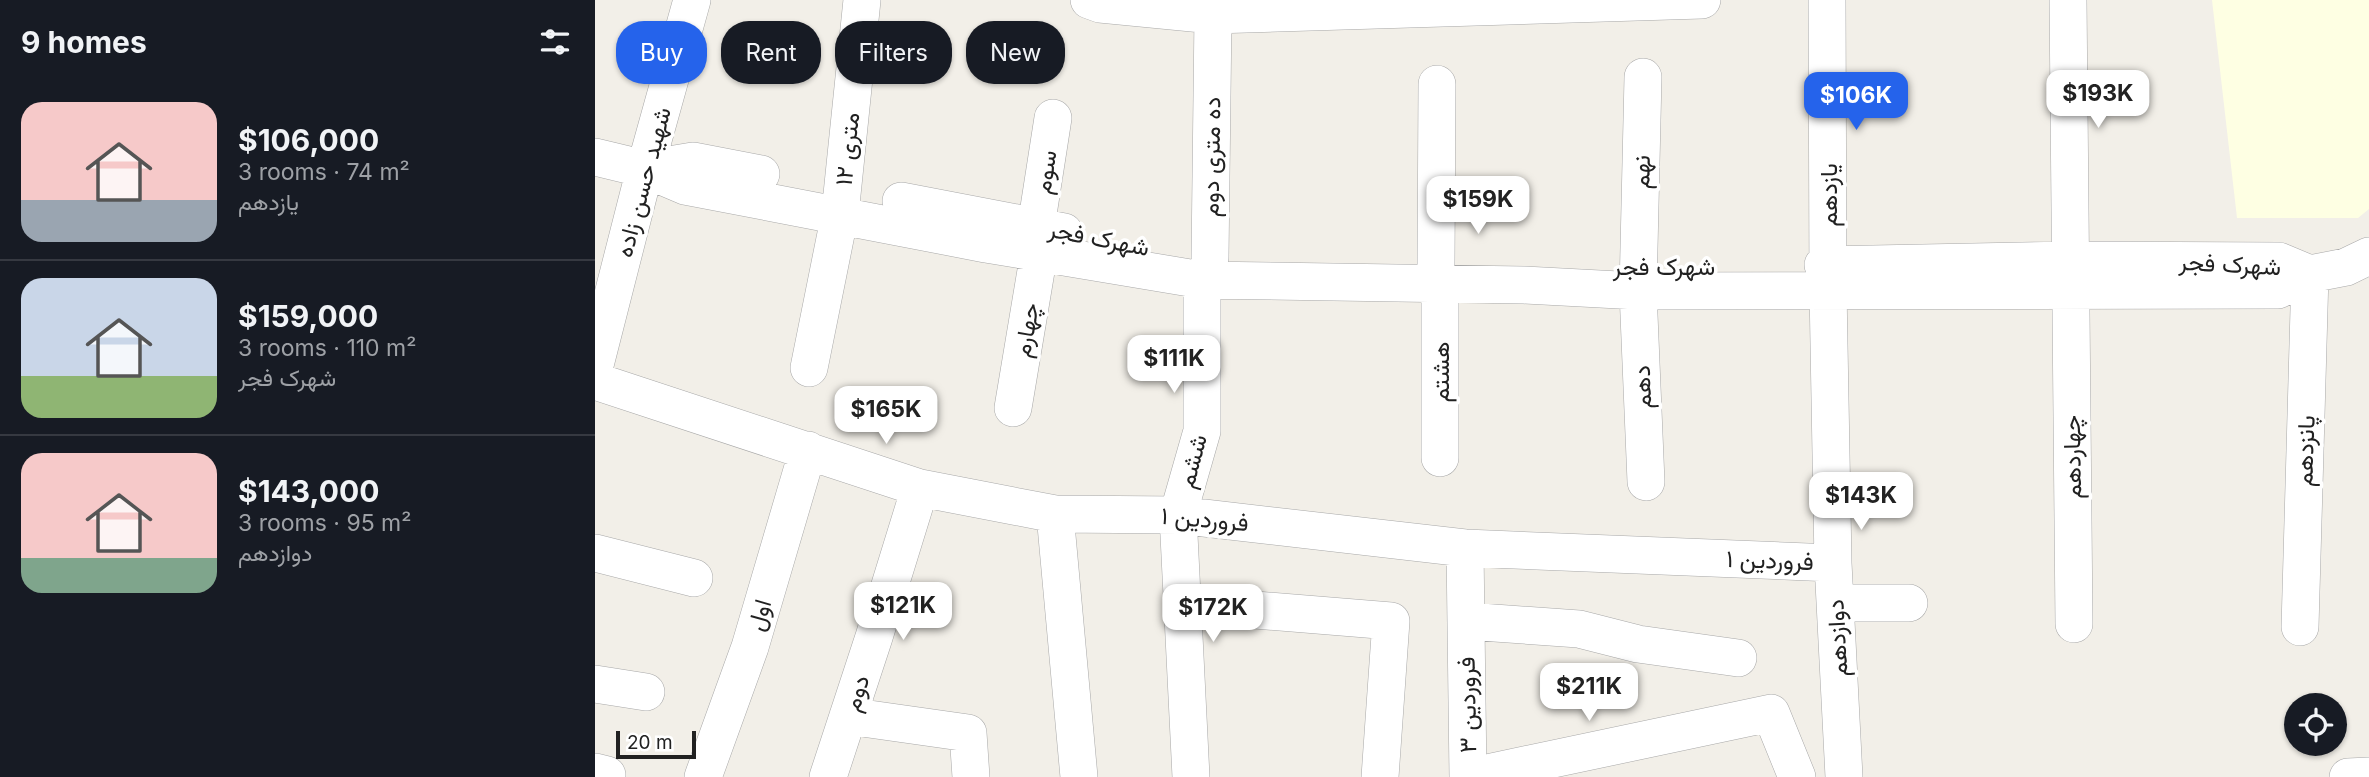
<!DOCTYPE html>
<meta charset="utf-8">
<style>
body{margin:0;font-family:Inter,Vazirmatn,sans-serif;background:#242831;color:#f1f3f6;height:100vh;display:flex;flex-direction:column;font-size:26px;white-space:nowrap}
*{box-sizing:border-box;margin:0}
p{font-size:23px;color:#9ea1a6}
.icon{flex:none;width:38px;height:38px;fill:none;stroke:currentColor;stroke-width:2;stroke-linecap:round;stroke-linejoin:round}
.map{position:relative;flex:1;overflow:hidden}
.sheet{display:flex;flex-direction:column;background:#171b24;width:595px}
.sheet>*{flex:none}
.hud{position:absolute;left:21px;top:21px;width:665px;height:63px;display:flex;gap:14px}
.tools{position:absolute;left:1689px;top:693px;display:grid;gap:14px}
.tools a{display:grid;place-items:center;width:63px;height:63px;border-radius:50%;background:#171b24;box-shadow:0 2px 5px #0004;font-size:35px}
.scale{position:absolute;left:21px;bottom:18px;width:80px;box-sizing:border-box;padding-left:7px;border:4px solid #212121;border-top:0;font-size:19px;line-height:24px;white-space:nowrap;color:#212121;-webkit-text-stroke:5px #fff;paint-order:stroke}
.price{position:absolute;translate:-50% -60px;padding:0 16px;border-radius:14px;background:#fff;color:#222;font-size:23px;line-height:46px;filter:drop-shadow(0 2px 4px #0008)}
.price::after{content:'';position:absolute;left:50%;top:42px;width:21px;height:16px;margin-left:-10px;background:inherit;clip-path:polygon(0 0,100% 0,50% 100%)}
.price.current{background:#2563eb;color:#fff}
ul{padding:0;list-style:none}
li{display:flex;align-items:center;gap:21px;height:175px;padding:0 21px}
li+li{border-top:2px solid #363941}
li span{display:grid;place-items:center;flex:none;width:196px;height:140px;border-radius:21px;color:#555}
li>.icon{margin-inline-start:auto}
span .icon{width:84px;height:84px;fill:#fffc;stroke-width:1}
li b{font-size:30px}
h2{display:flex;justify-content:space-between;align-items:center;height:84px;padding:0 21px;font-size:30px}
.tag{padding:0 24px;border-radius:28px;background:#171b24;box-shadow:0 2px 5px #0004;font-size:24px;line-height:63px}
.tag.current{background:#2563eb;color:#fff}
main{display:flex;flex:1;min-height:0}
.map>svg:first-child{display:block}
</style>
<main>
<section class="sheet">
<h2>9 homes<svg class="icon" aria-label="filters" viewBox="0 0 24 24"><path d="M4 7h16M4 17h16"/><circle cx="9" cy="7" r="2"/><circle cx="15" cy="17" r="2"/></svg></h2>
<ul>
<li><span style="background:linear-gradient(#f6c9c9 70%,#9aa5b1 0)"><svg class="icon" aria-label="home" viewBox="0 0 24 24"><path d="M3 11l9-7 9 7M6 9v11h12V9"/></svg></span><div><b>$106,000</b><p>3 rooms · 74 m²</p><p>یازدهم</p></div></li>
<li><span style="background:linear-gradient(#c9d6e8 70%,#8fb573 0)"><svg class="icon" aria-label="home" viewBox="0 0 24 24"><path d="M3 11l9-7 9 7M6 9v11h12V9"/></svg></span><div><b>$159,000</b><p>3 rooms · 110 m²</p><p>شهرک فجر</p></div></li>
<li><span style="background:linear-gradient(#f6c9c9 75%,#7fa58c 0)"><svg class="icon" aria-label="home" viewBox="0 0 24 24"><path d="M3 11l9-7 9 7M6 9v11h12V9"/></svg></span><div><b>$143,000</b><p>3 rooms · 95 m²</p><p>دوازدهم</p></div></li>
</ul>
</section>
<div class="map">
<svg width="1774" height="777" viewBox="0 0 1774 777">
<rect width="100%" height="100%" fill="#f2efe8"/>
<path fill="#feffe3" d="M1617 0H1774V209L1763 218H1642Z"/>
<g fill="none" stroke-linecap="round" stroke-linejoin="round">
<g stroke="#a8a8a8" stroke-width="38">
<path id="minor" d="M494 0 505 4 618 15 1107 0
M1232 0 1233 289 1238 563 1249 777
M1473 0 1479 624
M1048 77 1043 291 1051 482
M0 157 50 169 90 186 391 244 607 280 929 285 1043 291 1683 290 1715 274 1751 267 1774 256
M50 169 98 161 166 174
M306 201 469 232
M441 227 458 118
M615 258 618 15
M841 264 842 84
M1228 265 1475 260 1684 261 1715 274
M845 285V458
M0 365 50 169 97 0
M214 368 245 214 267 0
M0 381 325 488 460 514 583 515 870 548 1238 563
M418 408 444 253
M460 514 484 777
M870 548 873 777 1176 713 1202 777
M0 553 99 578
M1241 603H1314
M587 604 796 621 785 777
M871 621 984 629 1043 644 1143 658
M1705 627 1715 274
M0 684 51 692
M253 716 373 733 376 777
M0 772 12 775
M108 777 155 647 213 450
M233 777 279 637 325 488
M596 777 583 515 607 431V280
M1753 777 1774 776"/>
</g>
<use href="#minor" stroke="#fff" stroke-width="37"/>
</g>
<g text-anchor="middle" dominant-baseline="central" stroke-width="7" stroke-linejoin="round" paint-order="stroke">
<g font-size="24" fill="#212121" stroke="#fff">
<text transform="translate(252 149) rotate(-84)">۱۲ متری</text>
<text transform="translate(616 157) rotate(-89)">ده متری دوم</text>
<text transform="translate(450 172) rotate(-81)">سوم</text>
<text transform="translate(1046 172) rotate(-89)">نهم</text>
<text transform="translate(48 182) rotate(-75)">شهید حسن زاده</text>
<text transform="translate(1233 195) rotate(-90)">یازدهم</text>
<text transform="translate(504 238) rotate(11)">شهرک فجر</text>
<text transform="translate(1635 264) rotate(3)">شهرک فجر</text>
<text x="1069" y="266">شهرک فجر</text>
<text transform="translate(431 330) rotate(-80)">چهارم</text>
<text transform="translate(845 372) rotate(-90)">هشتم</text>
<text transform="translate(1047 387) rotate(-92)">دهم</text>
<text transform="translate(1710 451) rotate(-88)">پانزدهم</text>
<text transform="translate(1477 457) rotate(-91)">چهاردهم</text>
<text transform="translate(597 461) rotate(-75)">ششم</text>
<text transform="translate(610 519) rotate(5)">فروردین ۱</text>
<text transform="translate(1175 560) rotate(2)">فروردین ۱</text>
<text transform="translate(164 615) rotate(-74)">اول</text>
<text transform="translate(1242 638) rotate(-93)">دوازدهم</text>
<text transform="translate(261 693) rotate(-72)">دوم</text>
<text transform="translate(872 705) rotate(-91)">فروردین ۳</text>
</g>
</g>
</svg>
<div class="tools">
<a><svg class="icon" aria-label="locate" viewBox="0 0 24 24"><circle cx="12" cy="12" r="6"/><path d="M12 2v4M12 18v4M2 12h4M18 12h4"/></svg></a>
</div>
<div class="scale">20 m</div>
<b class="price" style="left:1503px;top:130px">$193K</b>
<b class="price current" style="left:1261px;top:132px">$106K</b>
<b class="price" style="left:883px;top:236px">$159K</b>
<b class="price" style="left:579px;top:395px">$111K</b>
<b class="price" style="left:291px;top:446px">$165K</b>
<b class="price" style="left:1266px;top:532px">$143K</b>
<b class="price" style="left:308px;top:642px">$121K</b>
<b class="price" style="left:618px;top:644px">$172K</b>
<b class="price" style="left:994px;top:723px">$211K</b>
<div class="hud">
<a class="tag current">Buy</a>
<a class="tag">Rent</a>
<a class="tag">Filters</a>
<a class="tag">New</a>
</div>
</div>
</main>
